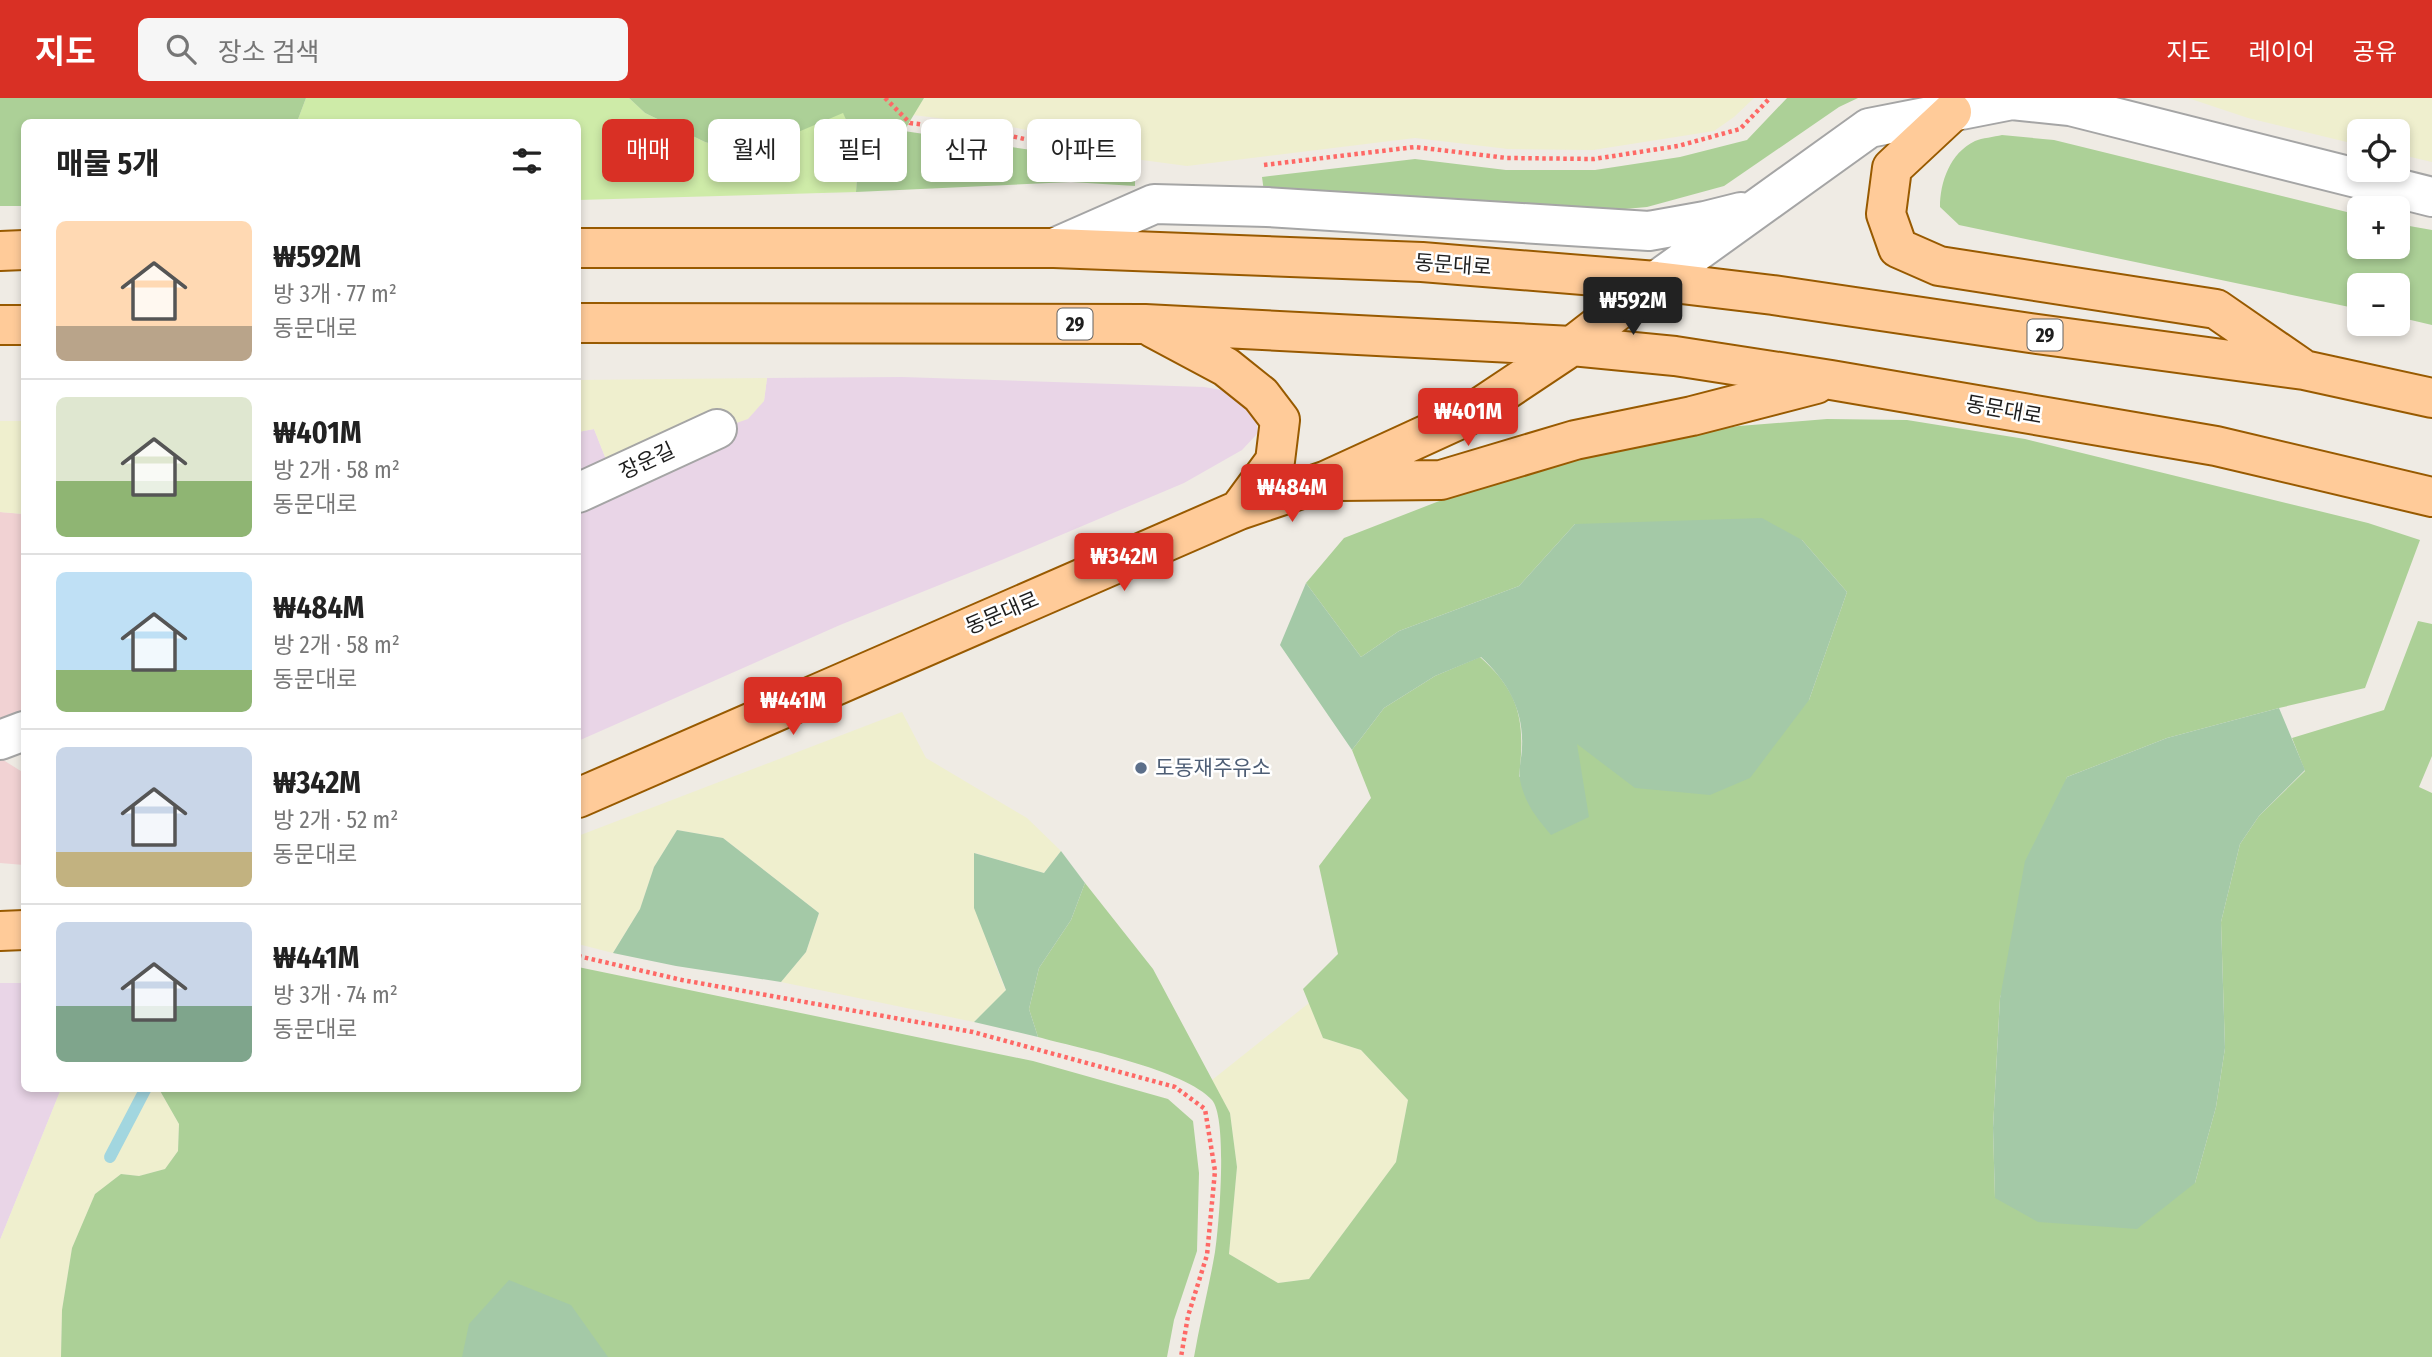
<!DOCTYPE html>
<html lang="ko">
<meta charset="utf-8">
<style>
body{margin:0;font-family:"Fira Sans Condensed","Noto Sans KR",sans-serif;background:#f6f6f6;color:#222;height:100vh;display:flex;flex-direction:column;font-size:26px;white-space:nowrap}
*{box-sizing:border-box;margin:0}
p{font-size:23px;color:#767676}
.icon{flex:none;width:38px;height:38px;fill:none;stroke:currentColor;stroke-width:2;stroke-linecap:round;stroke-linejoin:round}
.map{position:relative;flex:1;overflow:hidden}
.drawer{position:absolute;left:21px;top:21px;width:560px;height:973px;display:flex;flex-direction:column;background:#fff;border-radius:10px;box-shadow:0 4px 10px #0003}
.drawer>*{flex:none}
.hud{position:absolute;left:602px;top:21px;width:665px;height:63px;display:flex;gap:14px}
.controls{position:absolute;left:2347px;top:21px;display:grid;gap:14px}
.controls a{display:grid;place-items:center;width:63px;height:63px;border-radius:10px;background:#fff;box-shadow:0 4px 10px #0003;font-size:35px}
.price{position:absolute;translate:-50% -60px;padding:0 16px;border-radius:7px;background:#d93025;color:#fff;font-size:23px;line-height:46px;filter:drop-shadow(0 2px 4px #0008)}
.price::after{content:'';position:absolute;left:50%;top:42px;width:21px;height:16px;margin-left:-10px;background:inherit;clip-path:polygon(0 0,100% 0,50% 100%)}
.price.current{background:#222;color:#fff}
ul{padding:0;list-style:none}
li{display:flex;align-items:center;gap:21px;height:175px;padding:0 35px}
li+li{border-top:2px solid #e0e0e0}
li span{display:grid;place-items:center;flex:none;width:196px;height:140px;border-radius:10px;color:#555}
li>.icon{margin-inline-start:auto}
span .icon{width:84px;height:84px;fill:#fffc;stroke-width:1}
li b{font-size:30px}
h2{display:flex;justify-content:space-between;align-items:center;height:84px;padding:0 35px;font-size:30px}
.tag{padding:0 24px;border-radius:10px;background:#fff;box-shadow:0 4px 10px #0003;font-size:24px;line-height:63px}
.tag.current{background:#d93025;color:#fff}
header{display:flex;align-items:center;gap:42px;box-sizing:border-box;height:98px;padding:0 35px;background:#d93025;color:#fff}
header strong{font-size:33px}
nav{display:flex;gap:38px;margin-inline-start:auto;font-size:24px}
.search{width:490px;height:63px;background:#f6f6f6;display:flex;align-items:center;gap:18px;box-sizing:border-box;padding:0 24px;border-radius:10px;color:#767676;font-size:26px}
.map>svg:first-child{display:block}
</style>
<header>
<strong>지도</strong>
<div class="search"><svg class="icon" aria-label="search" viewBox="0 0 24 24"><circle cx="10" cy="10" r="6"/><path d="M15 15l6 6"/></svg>장소 검색</div>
<nav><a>지도</a><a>레이어</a><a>공유</a></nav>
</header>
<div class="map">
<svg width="2432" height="1259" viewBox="0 0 2432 1259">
<rect width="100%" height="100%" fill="#efebe4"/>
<path fill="#f1d2d3" d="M0 414 24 416V622L0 630Z
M0 660 24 675V767L0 765Z"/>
<path fill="#e9d5e7" d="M902 279 1204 289 1233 294 1255 314 1258 335 1242 352 1184 385 1004 461 840 527 578 643V334L594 331 609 369 764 303 767 280Z
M0 885H24V990L61 991 0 1142Z"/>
<path fill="#efefce" d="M924 0H1754L1734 19 1714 33 1593 52 1508 51 1415 40 1187 68 1142 62 1083 44 1012 29 913 17Z
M2188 0H2432V64L2398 56V33H2359V47L2248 20Z
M767 280 764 303 748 321 609 369 594 331 578 334V282Z
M0 323H24V416L0 414Z
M902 614 926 660 1027 720 1061 753 1044 775 975 755 993 861 1006 893 974 924 781 884 806 854 819 815 723 740 677 732 654 769 640 811 613 855 578 846V738Z
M1309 905 1323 940 1361 952 1408 1002 1396 1064 1309 1181 1278 1185 1229 1156 1237 1069 1230 1015 1212 982Z
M61 991H159L179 1026 178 1053 165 1071 139 1078 121 1076 95 1096 72 1150 62 1212 61 1259H0V1142Z"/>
<path fill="#ceeba8" d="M306 0H629L645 15 705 44 746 56 843 14 859 51 856 94 578 102V24H297Z"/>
<path fill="#acd097" d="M0 0H306L297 24H24V108H0Z
M629 0H924L904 33 1079 59 1135 76V88L1071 84 856 94 859 51 843 15 746 56 705 44 645 15Z
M1787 0H1858L1839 9 1724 88 1647 109 1591 114 1264 94 1262 79 1415 61 1506 72H1595L1680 59 1747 42Z
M2002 37 2054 42 2359 117V149H2398V126L2432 132V227L2398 219V187H2359V211L1959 127 1940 109C1940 84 1950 55 1975 43 1982 40 1994 39 2002 37Z
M1827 321 1907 322 2025 341 2368 425 2420 442 2365 590 2279 610 2167 640 2067 679 2000 900 1993 1030 1995 1100 2195 1085 2216 1009 2225 950 2221 824 2240 746 2259 718 2305 673 2292 640 2384 612 2418 523 2432 526V658L2419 689 2432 695V1259H1194C1200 1224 1209 1189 1215 1154 1219 1128 1228 1021 1212 1002 1186 972 1078 950 1038 939L1029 911 1039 870 1071 822 1085 785 1153 871 1230 1015 1237 1069 1229 1156 1278 1185 1309 1181 1396 1064 1408 1002 1361 952 1323 940 1303 891 1338 856 1319 768 1371 700 1352 652 1384 610 1435 578 1480 559C1522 596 1525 626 1519 679L1576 645 1809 602 1847 494 1802 442 1575 426 1519 488 1399 533 1361 559 1306 485 1344 440 1563 355 1739 328Z
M578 869 1033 963 1168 1001 1193 1023 1199 1075 1197 1153 1174 1222 1167 1259H61L62 1212 72 1150 95 1096 121 1076 139 1078 165 1071 178 1053 179 1026 159 991 578 990Z"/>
<path fill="#a4c9a7" d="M1762 420 1802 442 1847 494 1809 602 1750 680 1710 697 1635 690 1577 646 1589 719 1551 737C1536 719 1525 706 1520 682 1518 672 1522 659 1522 649 1524 612 1507 583 1481 559L1435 578 1384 610 1352 652 1280 547 1306 485 1361 559 1399 533 1519 488 1575 426Z
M2279 610 2305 672 2259 718 2240 746 2221 824 2225 950 2216 1009 2195 1085 2137 1131 2038 1124 1995 1100 1993 1030 2000 900 2025 763 2067 679 2167 640Z
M677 732 723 740 819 815 806 854 781 884 676 868 613 855 640 811 654 769Z
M1061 753 1085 785 1071 822 1039 870 1029 911 1038 939 974 924 1006 892 974 810V755L1044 775Z
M509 1182 571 1207 608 1259H462L469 1226Z"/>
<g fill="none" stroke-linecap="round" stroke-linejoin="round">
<path stroke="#a2d6df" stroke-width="12" d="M110 1059 146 990"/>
<g stroke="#a5a5a5" stroke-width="42">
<path id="minor" d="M1054 150 1154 106 1267 109 1649 133 1705 123 1741 114
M1656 183 1869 30 2012 2 2070 8 2432 99
M578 395 717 331
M0 642 24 633"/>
</g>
<g stroke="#985a00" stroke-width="42">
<path id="major" d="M1952 14 1892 70 1886 116 1898 150 1939 168 2216 211 2300 269
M578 150H1054L1422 164 1656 183 1773 197 2030 235 2304 272 2432 300
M0 153 24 152
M578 225 1145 226 1572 248 1675 258 1831 282 2216 348 2432 399
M0 227H24
M1153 230 1226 269 1261 297 1280 322 1275 363 1239 412
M1339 383 1441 382 1575 342 1692 318 1816 286
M578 700 1239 412 1325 383 1467 318 1572 248 1656 183
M0 833 24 832"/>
</g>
<path stroke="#fe6966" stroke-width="4.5" stroke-dasharray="3.5 3.5" stroke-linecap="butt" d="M885 0 910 25 1011 38 1080 53 1138 70
M1264 67 1415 49 1507 60 1594 61 1678 48 1740 31 1770 0
M578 858 682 882 973 934 1175 989 1205 1011 1215 1073 1207 1157 1188 1218 1181 1259"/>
<use href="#minor" stroke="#fff" stroke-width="38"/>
<use href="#major" stroke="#ffcb99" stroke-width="38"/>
</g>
<circle fill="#5c6f8a" stroke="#fff" stroke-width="2.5" cx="1141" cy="670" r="7"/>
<g text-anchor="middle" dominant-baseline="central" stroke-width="5" stroke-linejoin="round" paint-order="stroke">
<g fill="#fff" stroke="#626262" stroke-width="2">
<rect x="1057.5" y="210.5" width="35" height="31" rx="5"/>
<rect x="2027.5" y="221.5" width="35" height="31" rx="5"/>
</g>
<g font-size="19" font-weight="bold" fill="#1e1e1e">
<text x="1075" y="226">29</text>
<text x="2045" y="237">29</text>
</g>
<g font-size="21" fill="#1e1e1e" stroke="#fff">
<text transform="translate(1453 167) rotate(4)">동문대로</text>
<text transform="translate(2004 312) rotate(10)">동문대로</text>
<text transform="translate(647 363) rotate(-25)">장운길</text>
<text transform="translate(1002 515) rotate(-23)">동문대로</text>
</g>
<g font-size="21" fill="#4e5e75" stroke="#fff" text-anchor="start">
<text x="1155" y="670">도동재주유소</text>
</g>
</g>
</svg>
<div class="controls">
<a><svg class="icon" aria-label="locate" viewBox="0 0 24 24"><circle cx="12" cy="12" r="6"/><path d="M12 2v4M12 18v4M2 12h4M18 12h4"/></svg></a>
<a>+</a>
<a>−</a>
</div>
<b class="price current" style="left:1633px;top:239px">₩592M</b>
<b class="price" style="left:1468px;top:350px">₩401M</b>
<b class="price" style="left:1292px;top:426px">₩484M</b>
<b class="price" style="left:1124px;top:495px">₩342M</b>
<b class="price" style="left:793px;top:639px">₩441M</b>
<div class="hud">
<a class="tag current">매매</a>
<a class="tag">월세</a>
<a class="tag">필터</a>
<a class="tag">신규</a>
<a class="tag">아파트</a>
</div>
<section class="drawer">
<h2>매물 5개<svg class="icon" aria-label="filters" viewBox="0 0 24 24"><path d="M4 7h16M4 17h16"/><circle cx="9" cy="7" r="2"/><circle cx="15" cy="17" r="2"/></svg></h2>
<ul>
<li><span style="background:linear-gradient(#ffd9b3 75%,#b9a48a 0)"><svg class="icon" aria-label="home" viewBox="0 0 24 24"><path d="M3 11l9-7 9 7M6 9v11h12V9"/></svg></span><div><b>₩592M</b><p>방 3개 · 77 m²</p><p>동문대로</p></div></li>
<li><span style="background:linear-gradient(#dfe7d0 60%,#8fb573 0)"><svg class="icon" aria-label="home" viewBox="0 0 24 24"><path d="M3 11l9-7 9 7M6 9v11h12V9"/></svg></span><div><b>₩401M</b><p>방 2개 · 58 m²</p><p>동문대로</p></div></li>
<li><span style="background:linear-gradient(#bfe0f5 70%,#8fb573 0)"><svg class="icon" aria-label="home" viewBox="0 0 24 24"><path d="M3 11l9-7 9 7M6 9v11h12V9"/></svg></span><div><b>₩484M</b><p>방 2개 · 58 m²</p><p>동문대로</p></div></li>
<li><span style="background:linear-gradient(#c9d6e8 75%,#c2b280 0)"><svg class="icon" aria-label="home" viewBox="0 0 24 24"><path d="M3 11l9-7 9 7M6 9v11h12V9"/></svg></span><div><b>₩342M</b><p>방 2개 · 52 m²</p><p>동문대로</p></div></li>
<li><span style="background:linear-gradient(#c9d6e8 60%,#7fa58c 0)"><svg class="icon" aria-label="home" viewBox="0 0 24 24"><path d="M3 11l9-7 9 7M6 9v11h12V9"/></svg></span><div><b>₩441M</b><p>방 3개 · 74 m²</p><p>동문대로</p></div></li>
</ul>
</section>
</div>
